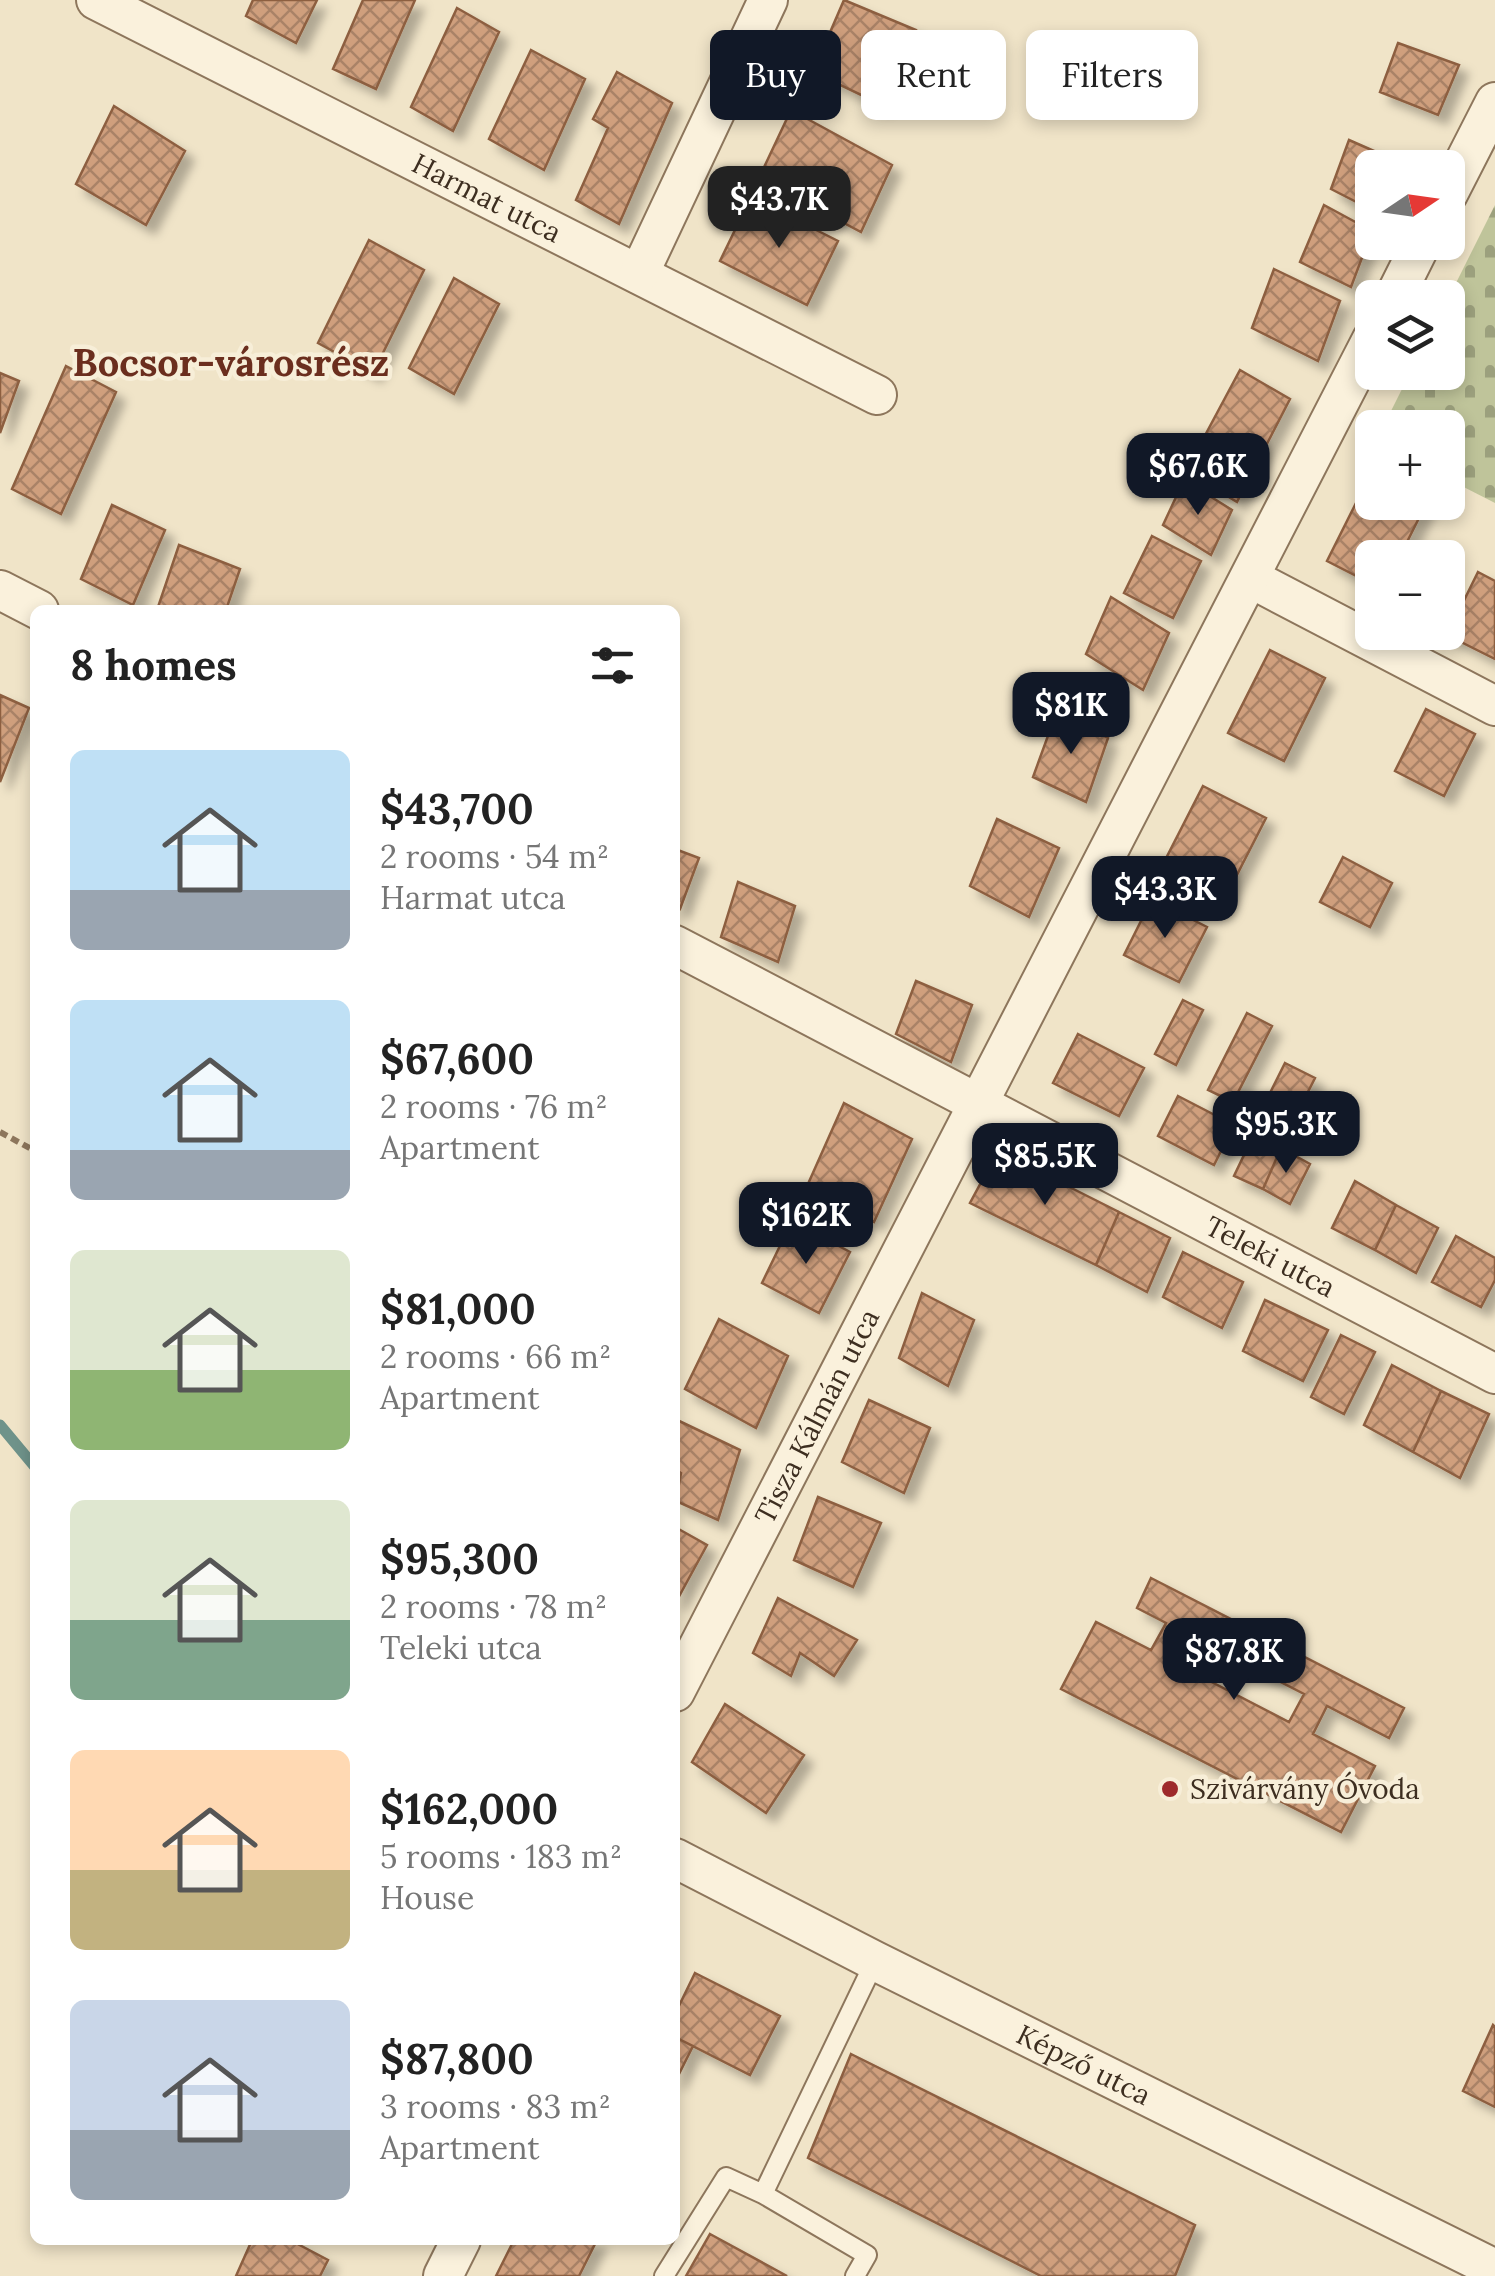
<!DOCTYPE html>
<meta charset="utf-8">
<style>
body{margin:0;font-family:Lora,serif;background:#f6f6f6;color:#222;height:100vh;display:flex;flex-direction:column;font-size:38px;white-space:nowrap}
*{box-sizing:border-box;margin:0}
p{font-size:32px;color:#767676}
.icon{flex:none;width:55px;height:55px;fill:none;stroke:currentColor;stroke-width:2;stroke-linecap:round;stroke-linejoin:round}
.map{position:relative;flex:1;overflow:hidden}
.drawer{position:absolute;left:30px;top:605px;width:650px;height:1640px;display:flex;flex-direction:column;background:#fff;border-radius:15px;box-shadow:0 5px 15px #0003}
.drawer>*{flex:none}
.guide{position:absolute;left:710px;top:30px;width:635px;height:90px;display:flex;gap:20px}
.needle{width:65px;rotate:77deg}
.fabs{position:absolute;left:1355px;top:150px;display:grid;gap:20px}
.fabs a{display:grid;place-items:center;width:110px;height:110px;border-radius:15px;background:#fff;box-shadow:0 5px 15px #0003;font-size:50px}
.price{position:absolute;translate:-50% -85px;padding:0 22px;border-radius:20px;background:#111827;color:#fff;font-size:32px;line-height:65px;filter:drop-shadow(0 2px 5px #0008)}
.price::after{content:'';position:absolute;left:50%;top:60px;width:30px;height:22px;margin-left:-15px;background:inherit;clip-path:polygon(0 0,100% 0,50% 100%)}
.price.selected{background:#222;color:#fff}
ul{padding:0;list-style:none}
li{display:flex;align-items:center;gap:30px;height:250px;padding:0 40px}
li span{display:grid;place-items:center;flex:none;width:280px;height:200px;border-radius:15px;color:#555}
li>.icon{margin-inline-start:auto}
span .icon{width:120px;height:120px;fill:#fffc;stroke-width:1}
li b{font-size:42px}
h2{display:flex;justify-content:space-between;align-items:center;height:120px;padding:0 40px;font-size:42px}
.pill{padding:0 35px;border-radius:15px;background:#fff;box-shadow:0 5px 15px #0003;font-size:35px;line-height:90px}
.pill.selected{background:#111827;color:#fff}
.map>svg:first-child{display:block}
</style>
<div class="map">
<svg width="1495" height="2276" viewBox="0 0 1495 2276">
<defs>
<pattern id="cemetery-stones" width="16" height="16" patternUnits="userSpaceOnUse" patternTransform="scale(2.5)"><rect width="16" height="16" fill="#bfc49a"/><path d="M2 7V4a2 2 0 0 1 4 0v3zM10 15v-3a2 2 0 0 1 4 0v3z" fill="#9ca07d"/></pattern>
<pattern id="building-cross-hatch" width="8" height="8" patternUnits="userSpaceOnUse" patternTransform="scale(2.5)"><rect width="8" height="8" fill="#cf9f7d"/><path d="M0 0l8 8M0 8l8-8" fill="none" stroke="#a98266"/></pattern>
<filter id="shadow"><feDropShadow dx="9" dy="9" stdDeviation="5" flood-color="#0004"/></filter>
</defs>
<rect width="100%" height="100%" fill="#f0e4c8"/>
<path fill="url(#cemetery-stones)" d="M1495 205V503L1448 479V428L1383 427 1410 373 1448 372V299Z"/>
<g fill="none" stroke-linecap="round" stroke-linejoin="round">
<path stroke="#6f938a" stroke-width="11" d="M0 1425 35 1467"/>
</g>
<path fill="url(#building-cross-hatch)" stroke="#8d5f41" stroke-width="2.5" fill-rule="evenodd" filter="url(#shadow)" d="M253 0H317L296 43 246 16Z
M363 0H415L376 89 333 69Z
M844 0 916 30 914 38 938 48 918 96 891 85 880 104 813 72Z
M457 8 499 32 453 131 411 107Z
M1398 43 1459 65 1438 115 1380 92Z
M531 50 585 79 544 170 489 139Z
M617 72 672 103 619 224 576 200 608 128 593 119Z
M114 106 185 151 146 225 76 184Z
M791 110 892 165 861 232 759 178Z
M1349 140 1408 166 1372 168V210L1331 189Z
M751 197 838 241 807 305 720 261Z
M1324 205 1372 231 1351 287 1300 262Z
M369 240 424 270 373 373 318 343Z
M1274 269 1340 301 1318 361 1252 328Z
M454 278 499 304 454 394 409 368Z
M66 366 116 392 61 514 12 489Z
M1240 370 1290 399 1237 502 1186 471Z
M0 373 19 381 0 433Z
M1372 471V502H1427L1399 558H1372V584L1327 561Z
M1184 480 1232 510 1211 555 1163 525Z
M112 505 165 530 133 605 81 579Z
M1152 536 1201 561 1173 618 1124 593Z
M179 545 240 569 226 610H157Z
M1478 572 1495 581V659L1447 635Z
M1111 597 1169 633 1143 690 1086 654Z
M1270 650 1325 678 1284 761 1228 733Z
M0 695 29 708 0 782Z
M1426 709 1475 734 1444 796 1395 771Z
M1057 711 1108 738 1086 802 1033 777Z
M1203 786 1266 818 1221 906 1158 874Z
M997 819 1059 848 1029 917 970 886Z
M675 849 699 858 680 909 675 907Z
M1343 857 1392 883 1370 927 1320 902Z
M738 882 795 906 778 962 721 937Z
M1152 899 1207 927 1179 982 1124 955Z
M916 981 972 1005 951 1062 896 1034Z
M1183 1000 1203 1010 1176 1065 1155 1054Z
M1247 1013 1272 1026 1233 1102 1208 1090Z
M1078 1034 1144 1068 1119 1116 1053 1083Z
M1285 1063 1315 1078 1284 1139 1255 1123Z
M1178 1096 1234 1125 1214 1165 1158 1136Z
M844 1103 912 1139 874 1222 808 1184Z
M1254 1134 1281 1148 1263 1189 1234 1176Z
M1281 1148 1310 1164 1290 1204 1263 1189Z
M998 1151 1119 1212 1096 1265 970 1203Z
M1355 1181 1396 1205 1375 1250 1332 1228Z
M1396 1205 1438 1228 1416 1273 1375 1250Z
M1119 1212 1170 1238 1147 1292 1096 1265Z
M792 1221 850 1252 819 1313 762 1283Z
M1456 1236 1495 1258V1280L1481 1307 1432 1282Z
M1183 1252 1243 1282 1222 1328 1163 1297Z
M922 1293 974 1320 948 1386 899 1358Z
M1265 1300 1328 1330 1303 1381 1243 1351Z
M719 1319 788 1356 756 1428 685 1389Z
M1341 1335 1375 1352 1344 1414 1311 1397Z
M1392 1365 1441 1391 1413 1452 1364 1425Z
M1441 1391 1489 1414 1460 1478 1413 1452Z
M869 1400 930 1428 904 1493 842 1462Z
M675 1419 740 1450 718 1520 676 1501 681 1473 675 1469Z
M818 1497 881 1523 853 1587 794 1560Z
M675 1527 707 1545 676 1602 675 1601Z
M1151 1578 1404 1708 1389 1738 1327 1706 1313 1734 1375 1766 1341 1832 1061 1689 1096 1622 1151 1650 1166 1623 1137 1608ZM1189 1635 1304 1694 1289 1722 1175 1663Z
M778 1598 857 1640 834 1676 800 1653 791 1676 753 1653Z
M725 1704 804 1755 766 1813 692 1762Z
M695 1973 780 2016 750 2075 675 2037V2014Z
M1493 2025 1495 2027V2107L1463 2091Z
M675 2037 693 2046 675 2082Z
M851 2054 1195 2225 1175 2276H1041L808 2158Z
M710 2234 787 2276H686Z
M252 2240H290L328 2260 320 2276H236Z
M514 2240H597L579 2276H496Z"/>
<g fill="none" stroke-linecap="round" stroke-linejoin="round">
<g stroke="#8d765c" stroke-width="22">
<path id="lane" d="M763 2194 867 2255 855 2276
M664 2276 726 2177 763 2194 875 1961"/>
</g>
<g stroke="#8d765c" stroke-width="42">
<g id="street">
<path id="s1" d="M96 0 877 395"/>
<path d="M1448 194 1495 102"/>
<path d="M639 274 768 0"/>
<path d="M1394 298 1422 242"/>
<path d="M1250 578 1495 706"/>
<path d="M0 590 39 610"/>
<path id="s2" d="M675 945 1495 1374"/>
<path id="s3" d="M675 1692 1372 339"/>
<path id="s4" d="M675 1858 875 1961 1495 2269"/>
<path d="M443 2276 461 2240"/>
</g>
</g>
<path stroke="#8d765c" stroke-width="6" stroke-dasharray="8 5" stroke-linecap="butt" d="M0 1132 35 1151"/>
<use href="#lane" stroke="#faf1dc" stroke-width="18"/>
<use href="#street" stroke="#faf1dc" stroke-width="38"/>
</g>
<circle fill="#9e2a2b" stroke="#f7eed8" stroke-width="4" cx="1170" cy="1789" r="10"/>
<g text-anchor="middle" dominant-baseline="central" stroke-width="9" stroke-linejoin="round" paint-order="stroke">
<g font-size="28" fill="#3d2e20" stroke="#f7eed8">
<text stroke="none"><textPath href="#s1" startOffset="438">Harmat utca</textPath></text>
<text stroke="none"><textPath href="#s2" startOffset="672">Teleki utca</textPath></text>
<text stroke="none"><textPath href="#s3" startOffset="310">Tisza Kálmán utca</textPath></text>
<text stroke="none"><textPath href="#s4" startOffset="458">Képző utca</textPath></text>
</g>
<g font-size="28" fill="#3d2e20" stroke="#f7eed8" text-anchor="start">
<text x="1190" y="1789">Szivárvány Óvoda</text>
</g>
<g font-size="38" font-weight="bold" fill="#6b2e1e" stroke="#f7eed8">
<text x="231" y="362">Bocsor-városrész</text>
</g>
</g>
</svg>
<div class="fabs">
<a><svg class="needle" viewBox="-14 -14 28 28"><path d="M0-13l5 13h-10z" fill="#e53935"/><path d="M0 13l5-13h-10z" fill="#767676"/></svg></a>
<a><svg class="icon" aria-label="layers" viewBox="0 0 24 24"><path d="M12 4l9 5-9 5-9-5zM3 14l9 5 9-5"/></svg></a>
<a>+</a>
<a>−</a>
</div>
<b class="price selected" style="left:779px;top:251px">$43.7K</b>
<b class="price" style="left:1198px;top:518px">$67.6K</b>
<b class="price" style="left:1071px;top:757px">$81K</b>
<b class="price" style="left:1165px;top:941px">$43.3K</b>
<b class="price" style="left:1286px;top:1176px">$95.3K</b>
<b class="price" style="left:1045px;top:1208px">$85.5K</b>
<b class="price" style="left:806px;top:1267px">$162K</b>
<b class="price" style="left:1234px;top:1703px">$87.8K</b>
<div class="guide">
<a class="pill selected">Buy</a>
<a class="pill">Rent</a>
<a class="pill">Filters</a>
</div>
<section class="drawer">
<h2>8 homes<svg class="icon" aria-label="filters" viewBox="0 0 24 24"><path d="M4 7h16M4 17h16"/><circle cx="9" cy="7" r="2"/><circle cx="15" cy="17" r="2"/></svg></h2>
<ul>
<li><span style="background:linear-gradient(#bfe0f5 70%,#9aa5b1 0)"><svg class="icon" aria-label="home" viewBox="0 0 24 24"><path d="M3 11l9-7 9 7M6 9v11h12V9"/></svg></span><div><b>$43,700</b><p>2 rooms · 54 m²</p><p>Harmat utca</p></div></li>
<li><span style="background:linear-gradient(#bfe0f5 75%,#9aa5b1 0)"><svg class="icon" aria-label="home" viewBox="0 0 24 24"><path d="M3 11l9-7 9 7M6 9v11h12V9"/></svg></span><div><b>$67,600</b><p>2 rooms · 76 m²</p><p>Apartment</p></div></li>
<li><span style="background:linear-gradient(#dfe7d0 60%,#8fb573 0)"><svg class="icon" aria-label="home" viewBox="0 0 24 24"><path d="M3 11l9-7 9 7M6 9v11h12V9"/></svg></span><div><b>$81,000</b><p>2 rooms · 66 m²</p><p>Apartment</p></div></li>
<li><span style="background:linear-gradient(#dfe7d0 60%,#7fa58c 0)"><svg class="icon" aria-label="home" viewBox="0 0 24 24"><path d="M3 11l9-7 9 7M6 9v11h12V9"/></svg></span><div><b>$95,300</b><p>2 rooms · 78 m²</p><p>Teleki utca</p></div></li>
<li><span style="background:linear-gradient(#ffd9b3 60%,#c2b280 0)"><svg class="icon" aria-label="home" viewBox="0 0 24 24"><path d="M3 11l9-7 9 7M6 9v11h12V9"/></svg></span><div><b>$162,000</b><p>5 rooms · 183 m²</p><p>House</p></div></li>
<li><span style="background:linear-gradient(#c9d6e8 65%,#9aa5b1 0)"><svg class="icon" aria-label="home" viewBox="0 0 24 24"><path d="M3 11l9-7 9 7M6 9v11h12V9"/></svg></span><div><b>$87,800</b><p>3 rooms · 83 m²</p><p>Apartment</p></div></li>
</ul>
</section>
</div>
